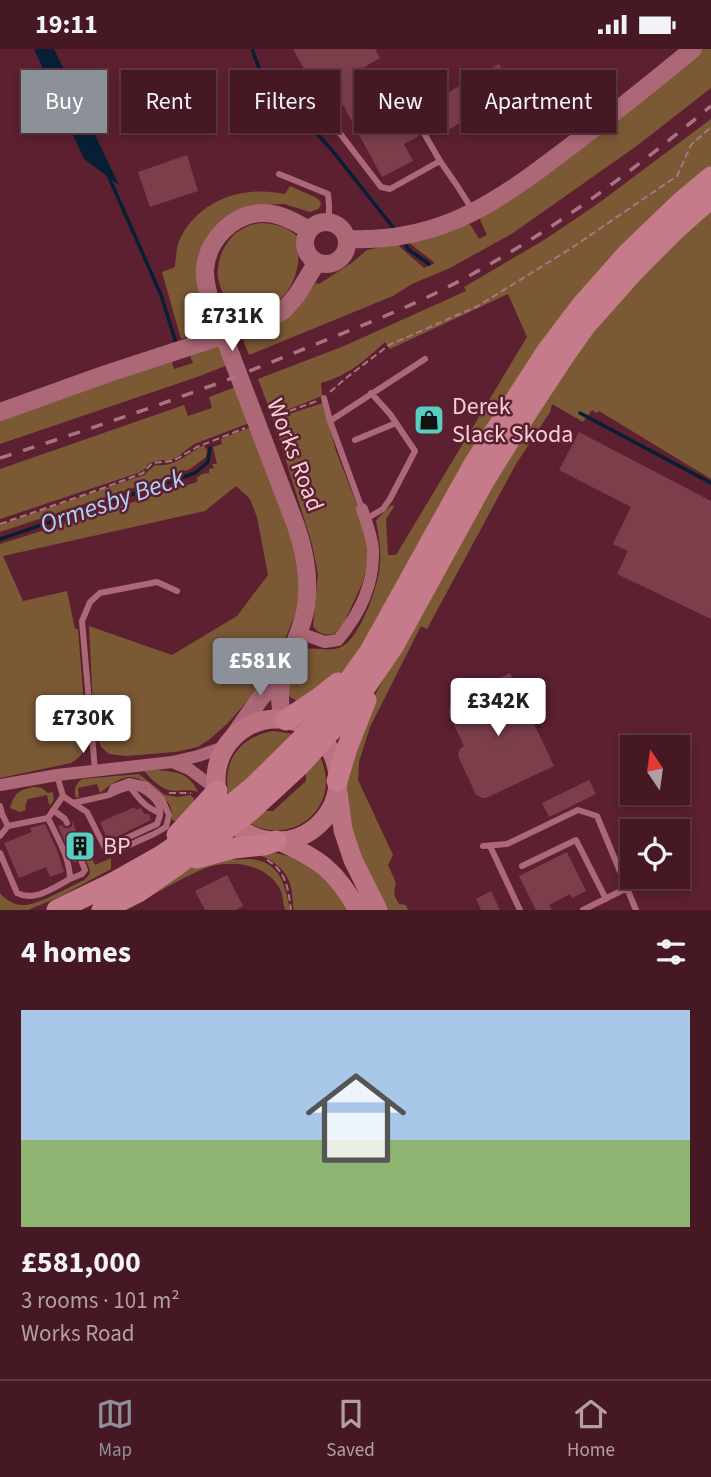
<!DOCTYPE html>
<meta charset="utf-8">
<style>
body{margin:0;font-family:"Source Sans 3",sans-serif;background:#4c212c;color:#f1f3f6;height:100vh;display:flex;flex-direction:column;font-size:26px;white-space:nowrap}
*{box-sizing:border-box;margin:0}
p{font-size:23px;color:#b0a0a6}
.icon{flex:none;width:38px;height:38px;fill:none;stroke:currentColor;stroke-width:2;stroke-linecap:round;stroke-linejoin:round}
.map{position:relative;height:861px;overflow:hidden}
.panel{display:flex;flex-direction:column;background:#451824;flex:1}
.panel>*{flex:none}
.hud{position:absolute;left:21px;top:21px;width:670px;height:63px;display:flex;gap:14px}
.needle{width:46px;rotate:347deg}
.buttons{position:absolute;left:620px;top:686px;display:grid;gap:14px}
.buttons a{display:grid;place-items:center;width:70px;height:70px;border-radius:0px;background:#451824;box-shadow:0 4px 10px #0003,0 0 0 2px #5d3741;font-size:35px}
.price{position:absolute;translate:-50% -60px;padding:0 16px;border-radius:7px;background:#fff;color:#222;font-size:23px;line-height:46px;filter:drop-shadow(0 2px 4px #0008)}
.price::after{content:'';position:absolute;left:50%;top:42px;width:21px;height:16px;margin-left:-10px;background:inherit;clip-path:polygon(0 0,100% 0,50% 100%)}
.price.current{background:#8c9099;color:#fff}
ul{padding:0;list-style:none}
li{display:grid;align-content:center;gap:14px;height:371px;padding:0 21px}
li span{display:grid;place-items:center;height:217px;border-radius:0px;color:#555}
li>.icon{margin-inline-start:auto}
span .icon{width:126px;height:126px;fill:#fffc;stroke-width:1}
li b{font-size:30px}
h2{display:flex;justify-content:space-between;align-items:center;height:84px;padding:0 21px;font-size:30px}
.pill{padding:0 24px;border-radius:0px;background:#451824;box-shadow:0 4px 10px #0003,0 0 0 2px #5d3741;font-size:24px;line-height:63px}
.pill.current{background:#8c9099;color:#fff}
.status{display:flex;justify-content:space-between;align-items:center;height:49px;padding:0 35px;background:#451824;direction:ltr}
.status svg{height:19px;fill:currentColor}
.tab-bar{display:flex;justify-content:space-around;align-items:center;height:98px;border-top:2px solid #5d3741;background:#451824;font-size:19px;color:#b0a0a6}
.tab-bar a{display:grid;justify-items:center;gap:4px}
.tab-bar .current{color:#8c9099}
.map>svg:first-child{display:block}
</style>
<div class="status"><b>19:11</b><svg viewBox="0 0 49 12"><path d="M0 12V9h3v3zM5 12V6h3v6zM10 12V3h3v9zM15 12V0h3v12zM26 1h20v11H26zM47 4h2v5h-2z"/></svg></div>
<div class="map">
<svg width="711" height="861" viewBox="0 0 711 861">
<rect width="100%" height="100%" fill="#5c2030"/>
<path fill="#7c5935" d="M703 0H711V39L638 96 513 184 450 219 412 235 393 247 249 306 241 286 288 266 316 234 319 235 353 213 367 201 398 194 400 198 424 219 435 214 408 193 467 173 472 178 479 190 487 186 480 171 481 167 609 78Z
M711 70V119L408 525 351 613 331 635 301 654 290 648 286 642 300 602 304 604 306 600C319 598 331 604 343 597 361 586 379 536 380 515 381 502 379 485 376 472L378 469 392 456 394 458 386 470 388 506H396L527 288 508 245 390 300 385 293C364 312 349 326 321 334L322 347 272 367 258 330 344 297 466 242 464 238 544 191 596 156Z
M290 137 317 149 320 152 321 156 318 160 310 163 284 155 257 156 237 161 217 176 208 189 213 278 181 290 162 223 175 218C176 209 176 198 180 190 199 150 245 136 285 145Z
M711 160V430L599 362 597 364 592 361 583 373 552 355 550 363 516 415 427 580 421 577 370 678 359 713 358 731 393 806 388 816 396 834C393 843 394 847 399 855L406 856 408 861H385L359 808 347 763V729L360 682 376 644 476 459 574 306 628 240Z
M262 174C277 175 287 178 298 188 303 239 281 260 234 271 229 258 221 243 218 229 216 209 227 186 246 178 250 175 257 175 262 174Z
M221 292 230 315 200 327 0 395V370L171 309 174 320 193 314 189 304Z
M238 337 252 373 194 395 176 409 169 412 161 411 149 414 145 420 138 424 0 470V420L184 356 188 367 212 359 209 348Z
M323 354 336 402 363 471 370 507 362 535 343 576 334 585C325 586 318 585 313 577L318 525 312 495 273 370Z
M253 377 297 491 300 543 296 563 276 613 265 632 228 674 210 690 198 698 175 703 126 707 109 705 101 698 94 676 89 577 172 606 237 567 268 526 257 468 250 450 236 437 205 462 3 507 23 552 67 542 75 580H78L87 693C84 703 80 709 71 714L0 729V495L197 433V429L202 425 209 424V420L214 419 212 415H217L213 398 222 395 221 390Z
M204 396 207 402 206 408 190 420 0 483V476L144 426 155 416C174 419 188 404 204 396Z
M273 682 293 685 229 748C221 713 239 688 273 682Z
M320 708C343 756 295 799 249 774L262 762H273L306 732V721Z
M157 721C176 723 189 723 198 743 189 740 183 742 174 742 162 741 153 732 145 723V722Z
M139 725 165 746 178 748 190 746 194 749 193 756 177 773 172 771C172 766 172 760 169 755 162 744 142 727 129 728 118 729 108 738 100 744L97 735 78 739 79 748 76 749C73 741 76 735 82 730Z
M34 738 42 739 48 744 53 743C54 749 55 753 49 756L47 746 28 750 25 757 26 761 20 763 10 759C15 743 19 741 34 738Z
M265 802C283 805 304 810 318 822 331 833 342 848 353 861H294C292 854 293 845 291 838 287 820 272 810 255 805Z
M91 807 95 816 111 809V820L59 848 28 861H0V844C6 851 15 857 25 856 40 855 69 838 84 831 94 823 89 820 85 810Z
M249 810C280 812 285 835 290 861H285C283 855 283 846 280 840 266 813 228 810 203 820 177 831 150 848 126 861H115L196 816 226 811Z"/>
<path fill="#061f34" d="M34 0H54L119 136 84 110Z"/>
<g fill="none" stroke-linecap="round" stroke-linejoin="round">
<path stroke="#061f34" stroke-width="3.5" d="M252 0 267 41 296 61 331 100 396 182
M108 126 161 246 177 297
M402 191 408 200 429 215
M580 364 711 434
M0 490 195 424 208 413 210 399"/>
</g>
<path fill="#7d3e4c" d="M293 0H375L380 9 363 19 372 37 386 30 419 87 404 95 413 112 382 128 343 56 328 64Z
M499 15 515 43 446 82 425 44 437 37 442 47Z
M187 106 198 142 150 158 138 123Z
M579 383 711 452V570L617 525 628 502 613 495 631 458 559 421Z
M510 624 554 717 486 749H483L476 746 458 707 459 701 464 697 450 667 449 661 451 655 456 650Z
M589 731 596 745 549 768 542 754Z
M135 758 136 761 141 759 144 765H149L151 771 108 792 100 773Z
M72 772 79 788 83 786 91 807 86 809 82 806H78L76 810V813L74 814 58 777 62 776 64 779H69L72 777Z
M45 775 57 801 64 823 50 828 46 818 19 829 4 794 32 783 30 779Z
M567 803 586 842 572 849 570 845 549 856 552 861H536L519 827Z
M227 826 243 857 236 861H205L195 842Z
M491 842 500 861H481L476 850Z"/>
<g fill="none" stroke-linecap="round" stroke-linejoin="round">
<path stroke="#a87682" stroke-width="2" stroke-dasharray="7 3.5" stroke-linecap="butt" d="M330 343 346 329 389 296 478 257 570 200 677 127 691 96 711 78
M270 369 317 352
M0 475 101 440 143 424 152 414 173 412 197 398 245 379
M169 744H191
M267 811C287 823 288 840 291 861"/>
<path stroke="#ac6877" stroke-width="6" d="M392 29 440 112 458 138 473 162
M335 78 381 138 390 140 440 112
M279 125 328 145 329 155V172
M324 349 330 372 362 460
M330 372 425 310
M355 391 396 374
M366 470 383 460 390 450 415 402 390 365 371 344
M95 721 82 572 90 553 100 544 157 533 177 542
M57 726 63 747 73 754
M129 732 147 736 162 750 169 766 166 778 154 785 116 802 109 803 105 799 87 763 73 754 109 746 113 738Z
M130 738C139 750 146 759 160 764
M0 757 2 765 8 777 48 769 63 747
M53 761 65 770 67 774
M0 787 8 777
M483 797 507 795 578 761 597 767 636 861
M490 797 520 861
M105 799 157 775C159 770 162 764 159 758 156 749 141 737 131 738 124 739 115 743 109 746
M0 804 17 844C35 853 53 839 70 830 70 809 57 788 48 769
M522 817 576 791 606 850
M70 830 82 825 85 821 81 811
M583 861 627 839"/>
<path stroke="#ac6877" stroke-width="12" d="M299 584 325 593 338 591C359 566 374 535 373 502 373 489 366 473 362 460
M172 713 189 720 216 740
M0 736 57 726 172 713 198 707 227 697"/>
<path stroke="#ac6877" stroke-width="18" d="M305 194a21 21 0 1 1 42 0a21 21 0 1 1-42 0Z
M348 190C443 194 500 151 572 96 613 65 653 33 693 0
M0 363 106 325 262 274 283 262 297 246 317 213
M284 671C269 628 300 598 306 557 310 530 305 503 296 477L210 251C207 240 204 229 205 219 208 190 234 164 263 164 280 164 295 173 309 181
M231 691 259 651 283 623"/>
<path stroke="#bb7382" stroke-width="19" d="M216 731a61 61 0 1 1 122 0a61 61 0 1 1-122 0Z
M338 743 343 781 353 811 378 861
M279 792C320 810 336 822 358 861"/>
<path stroke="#c57b8a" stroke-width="21" d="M286 671 319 649 338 634
M337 732 347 699 366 651
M177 786 217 742
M196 809 234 799 264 796 276 792
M57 861 115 833 161 807 205 777 252 739 311 681 327 662 369 604 474 415 547 302 581 257 628 204 680 154 711 128
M102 861 138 843 177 816 249 763 300 716 349 662 394 596 484 432 522 371 564 307 586 276 634 222 676 180 711 149"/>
<path stroke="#a77581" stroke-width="3.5" stroke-dasharray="12 12" stroke-linecap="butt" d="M0 409C69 387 137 364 205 339 239 327 271 313 304 300 348 282 393 265 436 244 535 195 626 128 711 57"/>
</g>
<defs>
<g id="shop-square" transform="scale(1.575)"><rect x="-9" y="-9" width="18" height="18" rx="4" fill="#56cec2" stroke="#5c2030"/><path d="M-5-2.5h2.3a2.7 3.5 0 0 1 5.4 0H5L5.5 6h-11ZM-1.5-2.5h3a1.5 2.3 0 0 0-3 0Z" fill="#111"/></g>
<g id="building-square" transform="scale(1.575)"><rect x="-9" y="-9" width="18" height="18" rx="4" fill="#56cec2" stroke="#5c2030"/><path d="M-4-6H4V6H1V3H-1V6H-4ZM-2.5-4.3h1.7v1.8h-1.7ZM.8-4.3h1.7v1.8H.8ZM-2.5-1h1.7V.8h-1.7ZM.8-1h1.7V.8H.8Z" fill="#111"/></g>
</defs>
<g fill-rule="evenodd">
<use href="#shop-square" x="429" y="371"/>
<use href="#building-square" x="80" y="797"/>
</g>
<g text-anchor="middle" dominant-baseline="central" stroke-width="5" stroke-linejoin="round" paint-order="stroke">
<g font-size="24" fill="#f6cfd6" stroke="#5c2030" text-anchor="start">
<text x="452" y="357">Derek<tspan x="452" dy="28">Slack Skoda</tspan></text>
<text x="103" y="797">BP</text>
</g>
<g font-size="24" fill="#f6cfd6" stroke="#5c2030">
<text transform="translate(295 406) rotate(69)">Works Road</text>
</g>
<g font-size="26" font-style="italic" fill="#acd5fc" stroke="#5c2030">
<text transform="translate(112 452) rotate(-19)">Ormesby Beck</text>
</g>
</g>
</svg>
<div class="buttons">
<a><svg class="needle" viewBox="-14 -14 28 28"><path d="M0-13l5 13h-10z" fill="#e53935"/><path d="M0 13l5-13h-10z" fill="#b0a0a6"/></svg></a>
<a><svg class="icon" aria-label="locate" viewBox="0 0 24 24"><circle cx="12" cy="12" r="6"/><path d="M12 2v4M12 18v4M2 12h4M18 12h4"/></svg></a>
</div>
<b class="price" style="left:232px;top:304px">£731K</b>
<b class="price current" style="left:260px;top:649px">£581K</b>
<b class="price" style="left:498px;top:689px">£342K</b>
<b class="price" style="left:83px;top:706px">£730K</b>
<div class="hud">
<a class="pill current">Buy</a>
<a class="pill">Rent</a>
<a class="pill">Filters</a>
<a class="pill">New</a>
<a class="pill">Apartment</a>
</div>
</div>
<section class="panel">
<h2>4 homes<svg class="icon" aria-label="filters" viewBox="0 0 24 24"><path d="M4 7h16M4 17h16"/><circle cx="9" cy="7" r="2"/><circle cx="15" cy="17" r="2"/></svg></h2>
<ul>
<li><span style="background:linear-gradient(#a9c7e8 60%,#8fb573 0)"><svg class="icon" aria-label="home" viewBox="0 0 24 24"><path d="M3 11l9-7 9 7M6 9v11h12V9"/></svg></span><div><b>£581,000</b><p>3 rooms · 101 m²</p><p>Works Road</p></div></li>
</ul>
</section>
<nav class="tab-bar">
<a class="current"><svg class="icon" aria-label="map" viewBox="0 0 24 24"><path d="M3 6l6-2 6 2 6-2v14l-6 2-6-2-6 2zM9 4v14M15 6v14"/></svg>Map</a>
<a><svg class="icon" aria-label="saved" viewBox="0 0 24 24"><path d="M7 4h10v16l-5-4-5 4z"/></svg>Saved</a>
<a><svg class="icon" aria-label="home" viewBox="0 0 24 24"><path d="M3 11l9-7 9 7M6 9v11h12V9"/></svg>Home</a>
</nav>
